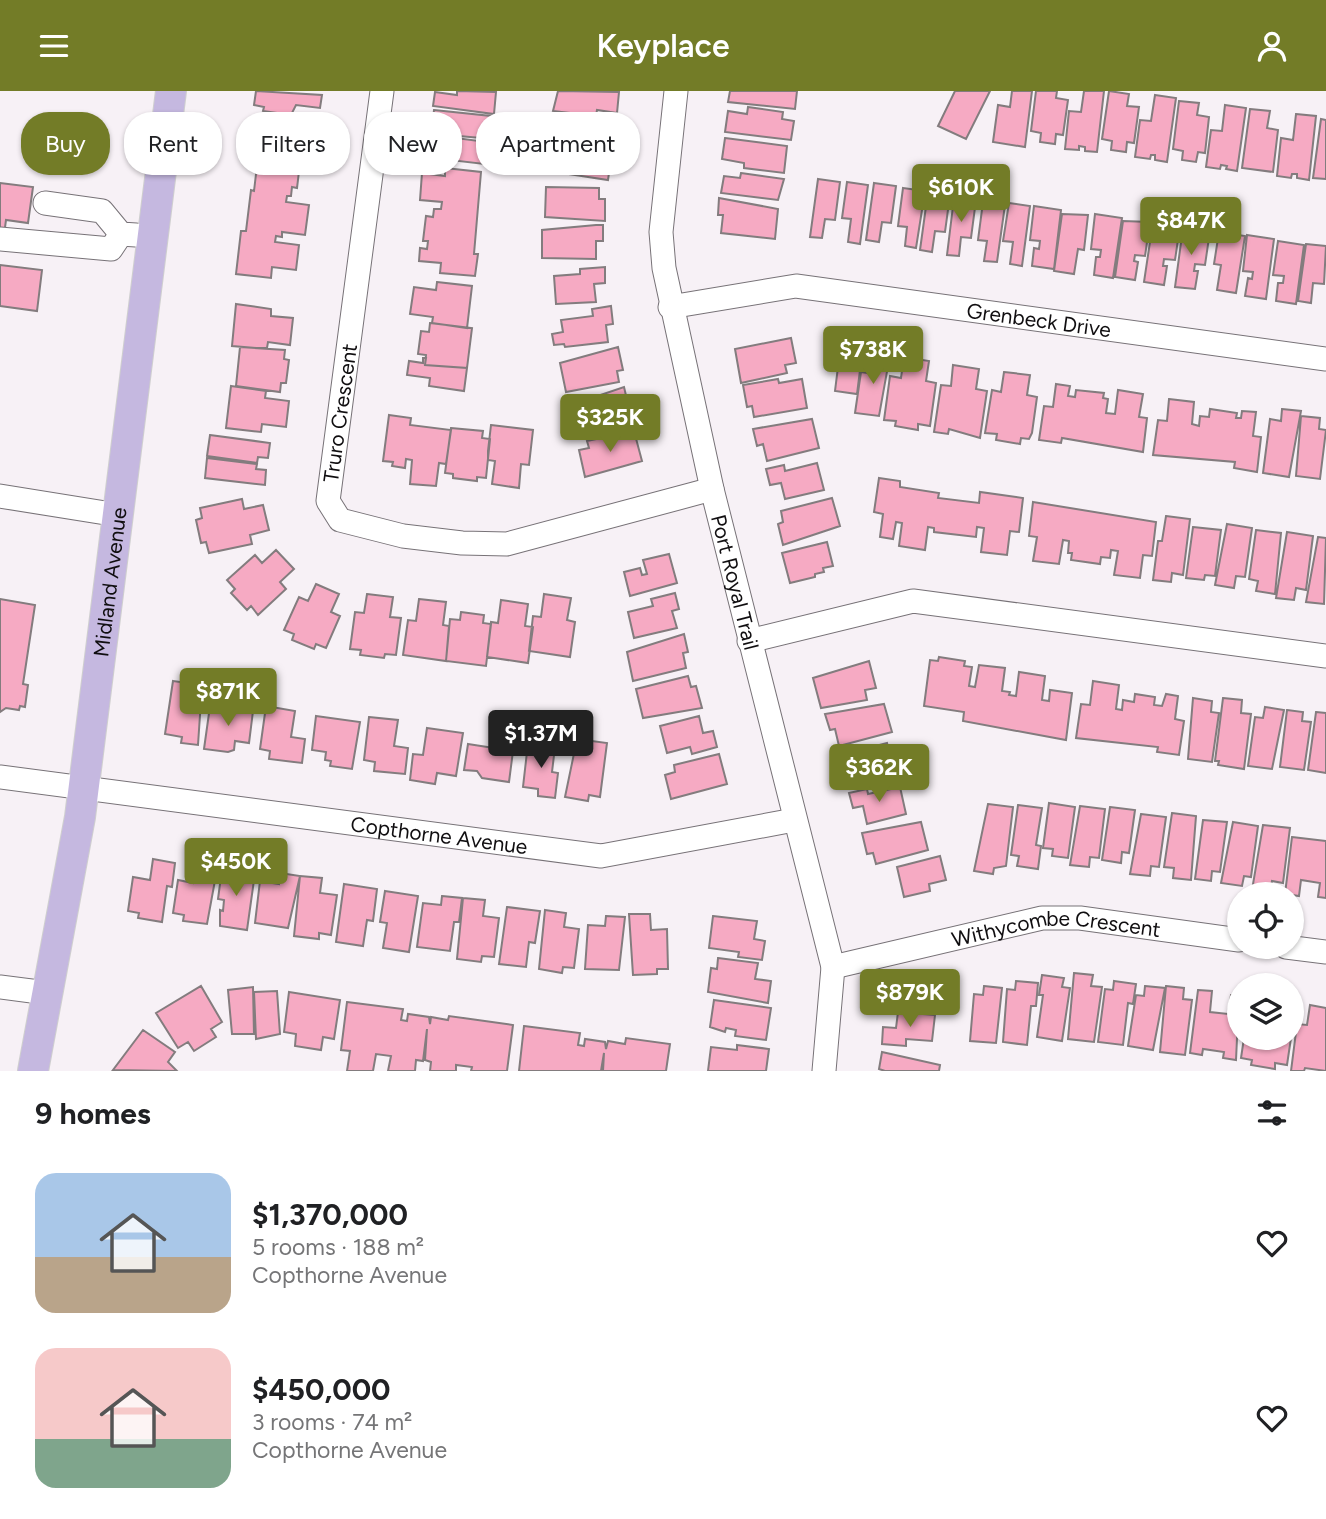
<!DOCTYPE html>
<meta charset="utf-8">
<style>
body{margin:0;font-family:Figtree,sans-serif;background:#f6f6f6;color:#202124;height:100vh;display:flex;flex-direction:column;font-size:26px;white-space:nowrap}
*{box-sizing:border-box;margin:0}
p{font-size:23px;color:#757577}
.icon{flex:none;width:38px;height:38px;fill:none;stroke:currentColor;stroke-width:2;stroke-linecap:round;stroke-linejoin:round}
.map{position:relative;height:980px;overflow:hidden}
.side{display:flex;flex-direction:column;background:#fff;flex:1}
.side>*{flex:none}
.banner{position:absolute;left:21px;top:21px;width:700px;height:63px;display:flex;gap:14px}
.controls{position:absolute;left:1227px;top:791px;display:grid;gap:14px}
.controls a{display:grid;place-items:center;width:77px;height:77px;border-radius:50%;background:#fff;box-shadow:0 2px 5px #0004;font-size:35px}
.price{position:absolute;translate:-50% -60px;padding:0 16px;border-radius:7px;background:#737c27;color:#fff;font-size:23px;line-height:46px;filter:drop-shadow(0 2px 4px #0008)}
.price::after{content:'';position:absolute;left:50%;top:42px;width:21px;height:16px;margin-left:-10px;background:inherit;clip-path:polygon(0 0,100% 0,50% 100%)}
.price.on{background:#222;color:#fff}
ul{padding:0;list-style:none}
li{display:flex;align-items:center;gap:21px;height:175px;padding:0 35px}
li span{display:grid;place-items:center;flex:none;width:196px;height:140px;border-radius:21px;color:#555}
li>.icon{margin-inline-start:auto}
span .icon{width:84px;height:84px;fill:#fffc;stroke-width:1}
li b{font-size:30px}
h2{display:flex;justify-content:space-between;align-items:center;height:84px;padding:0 35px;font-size:30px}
.chip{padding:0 24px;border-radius:28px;background:#fff;box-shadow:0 2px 5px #0004;font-size:24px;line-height:63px}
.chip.on{background:#737c27;color:#fff}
header{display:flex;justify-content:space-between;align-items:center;height:91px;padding:0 35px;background:#737c27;color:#fff;font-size:32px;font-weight:600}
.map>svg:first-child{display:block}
</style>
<header><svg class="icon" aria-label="menu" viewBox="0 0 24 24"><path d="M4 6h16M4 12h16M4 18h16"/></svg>Keyplace<svg class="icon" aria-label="person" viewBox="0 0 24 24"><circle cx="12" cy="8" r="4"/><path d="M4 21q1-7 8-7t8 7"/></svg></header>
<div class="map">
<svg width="1326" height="980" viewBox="0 0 1326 980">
<rect width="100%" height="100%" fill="#f7f1f6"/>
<path fill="#f6aac3" stroke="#837c7e" stroke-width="2" d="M256 0 322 4 320 17 296 14 291 24 263 20 264 16 254 14Z
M457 0 496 1 494 23 433 15 435 1 457 4Z
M558 0 619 1 617 22 597 19 596 25 553 20Z
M730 0H797L795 18 728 11Z
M955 0H990L966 48 938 35Z
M1012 0H1032L1025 56 993 51 998 14 1010 16Z
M1036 0H1057L1056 7 1068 9 1063 44 1056 43 1055 53 1040 51 1041 42 1031 40Z
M1084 0H1104L1097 61 1085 60V56L1079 55V59L1065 58 1069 20 1081 21Z
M1109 0 1129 3 1127 15 1139 16 1134 52 1127 51 1126 61 1111 59 1112 50 1102 48Z
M1155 4 1176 7 1167 71 1155 69V64H1151L1150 68 1135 66 1140 29 1151 30Z
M1179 10 1199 12 1197 24 1209 26 1205 62 1198 61 1196 71 1182 69 1183 60 1173 58Z
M1225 14 1246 17 1237 80 1226 78 1227 75 1221 74 1220 78 1206 76 1211 39 1222 40Z
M748 16 783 21 782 28 794 30 791 49 725 41 728 20 747 23Z
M1250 18 1270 20 1267 37 1278 39 1273 81 1242 77Z
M434 19 491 25 492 48 448 44 449 38 432 36Z
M259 23 300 27 299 36 319 39 317 53 257 45Z
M552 23 588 27V33L614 37 612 58 549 50Z
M1296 23 1316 25 1309 89 1297 87V83H1292L1291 87 1277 85 1281 47 1293 49Z
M1321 28 1326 29V88L1313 87Z
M448 46 487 51 484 73 424 66 426 52 447 55Z
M725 47 787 55 784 82 744 77V72L722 68Z
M557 54 592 59 591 65 611 68 608 89 542 79 544 60 556 62Z
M259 58 297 63 295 72H300L297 97 292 96 291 105H287L286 111 309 114 305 144 282 141V146L276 145 275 151 299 154 296 179 272 176 271 187 236 183 241 140H246L251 99 254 100Z
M445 77 481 81 474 163H478L475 185 440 182 441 172 419 170 420 157 427 158 428 150H423L426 125 433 126 434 118H441L442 111 420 109 422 82 445 85Z
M741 82 784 88 778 109 721 102 724 85 740 87Z
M818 88 840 91 835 129 825 128 822 147 810 146Z
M847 91 868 94 860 153 848 151 851 128 842 127Z
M0 92 33 96 28 132 6 129 4 144 0 143Z
M874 92 896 95 891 132 882 131 879 151 866 149Z
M546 96 599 97V108H605V130L545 126Z
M903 97 925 100 916 157 905 155 907 136 898 135Z
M928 101 950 104 945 141 935 140 932 161 920 159Z
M719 107 778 118 775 148 721 142 723 124H718Z
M954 107 976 109 971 147 961 146 959 165 947 164Z
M983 111 1005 114 997 171 984 170 987 150 978 149Z
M1009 112 1030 115 1022 175 1010 173 1013 151 1003 150Z
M1034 115 1061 119 1054 178 1032 175 1034 157 1039 158 1040 150 1030 149Z
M1062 123 1088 124 1084 159 1078 158 1074 183 1054 180Z
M1095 123 1122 127 1113 187 1094 184 1096 166H1100L1101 159 1091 158Z
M1123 130 1150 131 1145 165 1135 164 1134 170 1138 171 1135 189 1115 186Z
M1153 131 1180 135 1175 169 1164 168 1163 175H1167L1164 194 1144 191Z
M596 134H603V150H596V168L542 167V139Z
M1183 137 1210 140 1205 174 1195 173 1194 180H1198L1195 198 1175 196Z
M1219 141 1245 145 1236 202 1217 199 1221 174 1214 173Z
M1247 144 1274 148 1266 208 1245 205 1248 187 1252 188 1253 181 1243 180Z
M1278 150 1304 154 1296 213 1276 210 1278 192H1283L1284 185 1273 184Z
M1306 153 1326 155 1324 193 1313 192 1311 212 1298 210Z
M0 174 42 179 37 220 0 215Z
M605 176V192L594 193 596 211 556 213 554 185 580 183V178Z
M437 191 472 195 467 237 432 232 433 226 410 223 414 196 436 199Z
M236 213 271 218V225L293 227 290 254 268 251 267 257H256L232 255Z
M611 215 613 233 606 234 608 251 565 256 564 253 554 254 552 243 563 241 561 229 593 225 592 218Z
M430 232 472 237 467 277 425 274 426 264 418 263 421 240 429 241Z
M791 247 796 272 785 274 787 282 741 292 735 258Z
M240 256 285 259 284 268 289 269 286 292H281L280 301 236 295Z
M618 256 623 279 617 280 619 291 566 301 560 272Z
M840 260 862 263 857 303 835 300Z
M871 262 890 264 879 325 855 322 861 281 868 282Z
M904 266 929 270 926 290 936 292 930 335 918 333V339L895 335 896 330 884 329 890 285 901 287Z
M423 267H426L425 274 467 277 464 300 429 295 430 287 407 284 409 270 423 272Z
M953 274 979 278 976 298 987 300 980 347 949 338 948 343 934 341 941 294 951 295Z
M1004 281 1030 284 1027 304 1037 306 1032 342 1029 348 1021 347 1020 353 996 349 997 343 985 342 992 299 1001 301Z
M778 288 779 292 802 288 807 317 754 326 752 315 747 316 743 294Z
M1056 293 1070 295 1068 305 1075 306 1076 299 1104 302 1103 307 1108 308 1106 322 1115 323 1118 299 1143 303 1139 326 1147 327 1143 361 1062 347 1061 352 1039 349 1044 315 1053 316Z
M231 295 266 300 265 307 289 310 286 336 262 333 261 341 226 337Z
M624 296 628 313 623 314 626 330 575 344 568 315Z
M1169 308 1194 311 1192 333 1199 335 1200 325 1209 326 1210 318 1237 322 1236 327H1241L1242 320 1256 321 1253 345 1261 346 1257 381 1234 377 1235 371 1153 364 1158 329 1167 330Z
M1282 318 1301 320 1289 386 1263 382 1270 328 1281 330Z
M389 324 411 327 410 334 451 339 446 373 439 372 436 395 410 393 412 369 406 368 405 377 392 375 393 371 383 370Z
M1301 325 1320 327 1319 338 1326 339 1320 388 1296 385Z
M812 328 819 357 767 370 763 353 757 355 753 338Z
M491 334 533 339 529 374 521 373 519 397 492 393 495 370 488 369V360Z
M451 337 483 340 482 347 490 348 486 387 477 386V390L453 387V383L445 382Z
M634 340 642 370 585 386 579 359 589 357 587 350Z
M210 344 270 352 268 367 258 366 257 372 207 365Z
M207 367 257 373 256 378 266 379 265 394 205 387Z
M817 372 824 399 785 408 781 392 770 394 766 378 784 374 785 380Z
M879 387 900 390V396L939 402 938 407 979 412 980 401 1023 407 1019 441 1010 440 1007 464 981 461 984 437 977 436 976 446 934 441V437L928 436 925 459 899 455 902 432 896 431 893 448 880 446 883 423 874 421Z
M832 407 840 435 783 454 778 433 783 431 781 420Z
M242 408 244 418 263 414 269 439 250 444 252 453 209 462 206 451 201 452 196 429 202 427 200 417Z
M1033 411 1156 431 1152 465 1143 464 1140 487 1114 484 1118 460 1111 459 1110 467 1101 466 1100 473 1071 469 1072 462H1068L1069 450 1063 449 1059 473 1033 470 1037 446 1029 445Z
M1166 425 1190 428 1183 484 1172 482 1171 491 1153 489 1158 450H1162Z
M1227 433 1252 437 1245 486 1236 485 1234 497 1215 494Z
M1193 436 1221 439 1215 485 1205 484 1204 489 1186 487Z
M1256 439 1281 442 1275 503 1256 500 1258 490 1249 488Z
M1287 441 1313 445 1306 499 1296 497 1294 509 1276 507Z
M1318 446 1326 447 1324 513 1306 511Z
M827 451 833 475 823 477 824 481 815 483V486L790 492 782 462Z
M276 459 294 478 280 491 286 498 258 524 251 515 247 519 231 502 235 498 227 489 255 464 262 472Z
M669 463 677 492 630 505 624 481 640 477 642 484 647 483 643 469Z
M316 493 339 503 331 521 340 525 326 557 316 553 314 558 292 549 294 543 284 539 299 506 308 510Z
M675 502 679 518 672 520 677 537 634 547 628 521 653 515 651 508Z
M367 503 393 506 390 526 401 527 396 564 385 563 384 567 360 564 361 559 350 558 355 521 364 522Z
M544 503 571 507 567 529 575 531 570 566 529 560 533 525 541 526Z
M0 508 35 514 23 593 28 594 25 616 20 615 19 619 6 617 0 621Z
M419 508 446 511 443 534 449 535 446 570 403 564 408 529 416 530Z
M501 509 528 513 525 535 533 536 528 572 487 566 491 531 498 532Z
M461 521 484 524 483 532 491 533 486 575 446 570 450 528 460 529Z
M684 543 688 561 683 562 686 577 633 590 627 561Z
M939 566 965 570 964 575 972 576 969 595 975 596 979 574 1005 577 1002 600 1010 601 1009 604 1016 605 1019 581 1045 585 1042 609 1049 610 1050 599 1072 602 1066 649 963 630 964 621 924 615 930 569 938 570Z
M869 570 876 597 865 599 867 609 821 617 813 587Z
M688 585 691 596 696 595 702 617 643 627 636 598Z
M173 590 202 594 198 654 181 652 182 646 165 643Z
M1093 590 1119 594 1116 618 1122 619 1123 609 1134 611 1135 603 1155 606 1154 614 1162 615 1166 603 1178 605 1175 628 1184 630 1179 664 1157 661 1158 656 1076 647 1081 613 1090 614Z
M1193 607 1212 610 1211 621 1219 622 1212 671 1188 668Z
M1223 607 1242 609 1241 622 1251 623 1244 678 1218 674 1219 670H1215Z
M884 613 892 641 839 655 835 638 830 639 825 623Z
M231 614 253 620 249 652 235 650 234 659 228 661 204 658 210 615 231 617Z
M266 615 295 620 291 646 305 648 302 672 269 668 270 660 260 658Z
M1265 616 1284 619 1272 678 1248 675 1255 626 1263 627Z
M1287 619 1303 621 1302 630 1311 631 1304 679 1280 676Z
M1316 621 1326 622V682L1308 679Z
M316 625 360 631 352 678 330 675 331 670 325 669 326 661 312 659Z
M699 625 703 642 713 640 717 656 692 663 690 656 667 662 660 635Z
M369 626 398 629 394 655 408 657 405 683 374 680 375 671 364 669Z
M427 637 463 642 456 685 437 682 435 693 410 689 413 663 423 664Z
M577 648 607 652 600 706 589 704 588 710 565 706Z
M528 652 555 656 552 681 558 682 555 707 538 705V698L523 696Z
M887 652 893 679 870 685 872 691 847 697 843 681 849 679 845 663Z
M468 653 513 660 509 691 482 687 477 680 464 679Z
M719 663 727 693 671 708 665 684 675 681 674 674Z
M900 696 906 723 867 733 863 715 853 717 849 702 867 698 868 703Z
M1049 712 1075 716 1068 767 1052 765 1053 758 1043 757Z
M988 713 1013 716 1006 775 994 777 993 783 974 780Z
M1018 714 1042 717 1036 754 1041 755 1038 778 1017 775 1019 765 1011 764Z
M1080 715 1105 718 1099 767 1090 766 1089 776 1070 774Z
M1110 716 1135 719 1129 762 1122 761 1121 772 1102 769Z
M1172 722 1196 725 1191 789 1173 787 1174 777 1164 776Z
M1141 723 1166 726 1159 776 1151 775 1150 785 1130 783Z
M1203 729 1227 731 1220 781 1212 780 1211 790 1195 788Z
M921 731 928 759 876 773 873 762 867 763 862 742Z
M1233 731 1258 735 1251 786 1244 785 1242 795 1221 792Z
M1263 734 1290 737 1283 792 1272 790 1270 801 1252 799Z
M1292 746 1326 750V807L1318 806 1320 792 1301 789 1299 805 1285 803Z
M940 765 946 789 929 793 930 800 904 806 897 776Z
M153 768 175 772 172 796 167 795 162 831 138 827 139 822 128 820 133 786 150 789Z
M196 770 218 773 207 833 183 830 184 824 173 822 178 789 193 792Z
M222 778 255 782 247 839 220 835V819L223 820 224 809 218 808Z
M280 782 300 785 288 837 255 832 260 790 279 793Z
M300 785 322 787 320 802 337 804 331 844 319 842V848L294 845Z
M344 793 377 798 373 830 367 829 363 855 336 851Z
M385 800 418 805 409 861 383 857 387 832 380 831Z
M442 805 462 807 459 831H454L450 860 417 856 423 812 441 814Z
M463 807 485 809 483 825 499 827 494 866 482 865 481 871 457 868Z
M507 816 540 820 535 852 529 851 526 876 499 873Z
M545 819 566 822 564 836 579 838 574 877 563 876 562 882 539 878Z
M629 823H650L651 839 667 838 668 878H657V883L633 884Z
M606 825 625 826 619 879 585 878 588 834 605 835Z
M713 825 757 830 754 848 765 850 762 869 738 866 739 861 709 857Z
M718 867 758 872 755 888 771 890 768 912 708 901 711 877 717 878Z
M1074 882 1093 884 1091 895 1102 896 1094 951 1068 948Z
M1042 884 1064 887 1062 896 1070 897 1062 950 1037 946 1043 904H1039Z
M1016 890 1038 892 1036 915H1031L1027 954 1003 951 1007 898 1015 899Z
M1114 890 1136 893 1133 913 1128 912 1123 954 1098 951 1105 898 1113 899Z
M201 895 222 931 211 938 216 946 194 960 188 951 178 957 156 922Z
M984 895 1002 897 996 952 970 950 974 903 983 904Z
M1145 895 1165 897 1153 959 1128 955 1136 904 1144 905Z
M1166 895 1184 897 1183 908 1192 909 1185 964 1160 961Z
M253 896 254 943H232L228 899Z
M1198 899 1212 900 1210 921 1228 923 1231 904 1239 905 1236 969 1223 967 1224 961 1203 958 1202 964 1190 962Z
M277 900 280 943 256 948 254 901Z
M289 901 340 909 334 948 323 946 321 959 295 955 296 943 284 941Z
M714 909 771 917 766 949 735 945 736 939 726 937 725 941 710 936Z
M347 911 403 918 401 929 407 930 408 923 429 926 430 933 431 926 448 929 449 925 513 934 507 980H471L472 976 456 974V980H430L431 971 425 969 427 938 423 970 416 969 415 980H388L391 965 376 963 373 980H347L350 960 341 959Z
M1310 914 1326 917V980L1305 977 1304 980H1291L1297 933 1307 934Z
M898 921 935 924 932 950 906 948V955L882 953 883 936 896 937Z
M524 935 580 942 578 954 584 955 585 948 605 951 606 958 608 950 625 953 626 947 670 953 666 980H603L604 962 601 980H519Z
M143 939 175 961 168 971 177 980 113 979Z
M1244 947H1291L1287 974 1275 972V978L1251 974 1252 969 1241 967Z
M737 954 769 958 766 980H708L711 956 737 959Z
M882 961 940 974 939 980H885L879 978Z"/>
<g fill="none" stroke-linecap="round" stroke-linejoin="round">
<g stroke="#777277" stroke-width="25">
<g id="minor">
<path d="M382 0 328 410 340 429 403 445 462 452 507 453 712 398"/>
<path id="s1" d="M676 0 661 141 664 177 712 398 833 876 824 980"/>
<path d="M45 112 102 120 121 143 136 144"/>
<path d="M0 148 111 158 121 143"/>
<path id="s2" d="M670 216 796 195 1326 268"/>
<path d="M0 405 118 424"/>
<path d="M749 550 913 510 1326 565"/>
<path id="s3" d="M0 686 601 765 794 729"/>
<path d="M1286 856 1326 861"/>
<path id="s4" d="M833 876 1042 827H1080L1239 849"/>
<path d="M0 896 47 902"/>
</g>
</g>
<g stroke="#cfcfcf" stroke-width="32">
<g id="major">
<path id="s5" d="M33 980 80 726 171 0"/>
</g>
</g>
<use href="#minor" stroke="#fff" stroke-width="23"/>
<use href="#major" stroke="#c5b8e0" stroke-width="30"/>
</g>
<g text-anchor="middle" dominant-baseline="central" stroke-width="5" stroke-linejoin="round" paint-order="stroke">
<g font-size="21" fill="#100e10" stroke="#fff">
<text stroke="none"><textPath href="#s2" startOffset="373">Grenbeck Drive</textPath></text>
<text transform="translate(340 322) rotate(-82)">Truro Crescent</text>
<text stroke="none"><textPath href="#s5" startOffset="495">Midland Avenue</textPath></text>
<text stroke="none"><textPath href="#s1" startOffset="500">Port Royal Trail</textPath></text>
<text stroke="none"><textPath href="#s3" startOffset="443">Copthorne Avenue</textPath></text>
<text stroke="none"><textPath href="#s4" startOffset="228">Withycombe Crescent</textPath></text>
</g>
</g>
</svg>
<div class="controls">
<a><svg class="icon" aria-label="locate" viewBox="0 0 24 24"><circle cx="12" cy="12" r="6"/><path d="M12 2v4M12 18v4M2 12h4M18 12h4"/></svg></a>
<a><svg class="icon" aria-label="layers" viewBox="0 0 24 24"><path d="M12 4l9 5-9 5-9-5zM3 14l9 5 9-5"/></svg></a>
</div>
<b class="price" style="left:961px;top:133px">$610K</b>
<b class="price" style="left:1191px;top:166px">$847K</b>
<b class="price" style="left:873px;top:295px">$738K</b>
<b class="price" style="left:610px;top:363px">$325K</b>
<b class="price" style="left:228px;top:637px">$871K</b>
<b class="price on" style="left:541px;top:679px">$1.37M</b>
<b class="price" style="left:879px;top:713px">$362K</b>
<b class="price" style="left:236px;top:807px">$450K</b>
<b class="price" style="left:910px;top:938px">$879K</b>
<div class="banner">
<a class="chip on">Buy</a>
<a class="chip">Rent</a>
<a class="chip">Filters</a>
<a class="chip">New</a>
<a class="chip">Apartment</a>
</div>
</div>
<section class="side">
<h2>9 homes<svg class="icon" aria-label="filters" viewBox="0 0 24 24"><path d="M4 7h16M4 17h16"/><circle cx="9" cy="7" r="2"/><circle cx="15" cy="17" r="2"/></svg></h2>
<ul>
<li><span style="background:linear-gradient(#a9c7e8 60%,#b9a48a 0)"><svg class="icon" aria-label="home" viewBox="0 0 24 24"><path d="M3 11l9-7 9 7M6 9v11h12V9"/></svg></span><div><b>$1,370,000</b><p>5 rooms · 188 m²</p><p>Copthorne Avenue</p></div><svg class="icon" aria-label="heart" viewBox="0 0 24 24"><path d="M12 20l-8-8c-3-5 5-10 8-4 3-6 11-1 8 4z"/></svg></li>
<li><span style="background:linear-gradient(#f6c9c9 65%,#7fa58c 0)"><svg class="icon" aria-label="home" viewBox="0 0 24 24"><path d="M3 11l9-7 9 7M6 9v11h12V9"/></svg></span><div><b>$450,000</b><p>3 rooms · 74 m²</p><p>Copthorne Avenue</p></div><svg class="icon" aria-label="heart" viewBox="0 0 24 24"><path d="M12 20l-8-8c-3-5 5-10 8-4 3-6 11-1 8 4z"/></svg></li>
</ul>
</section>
